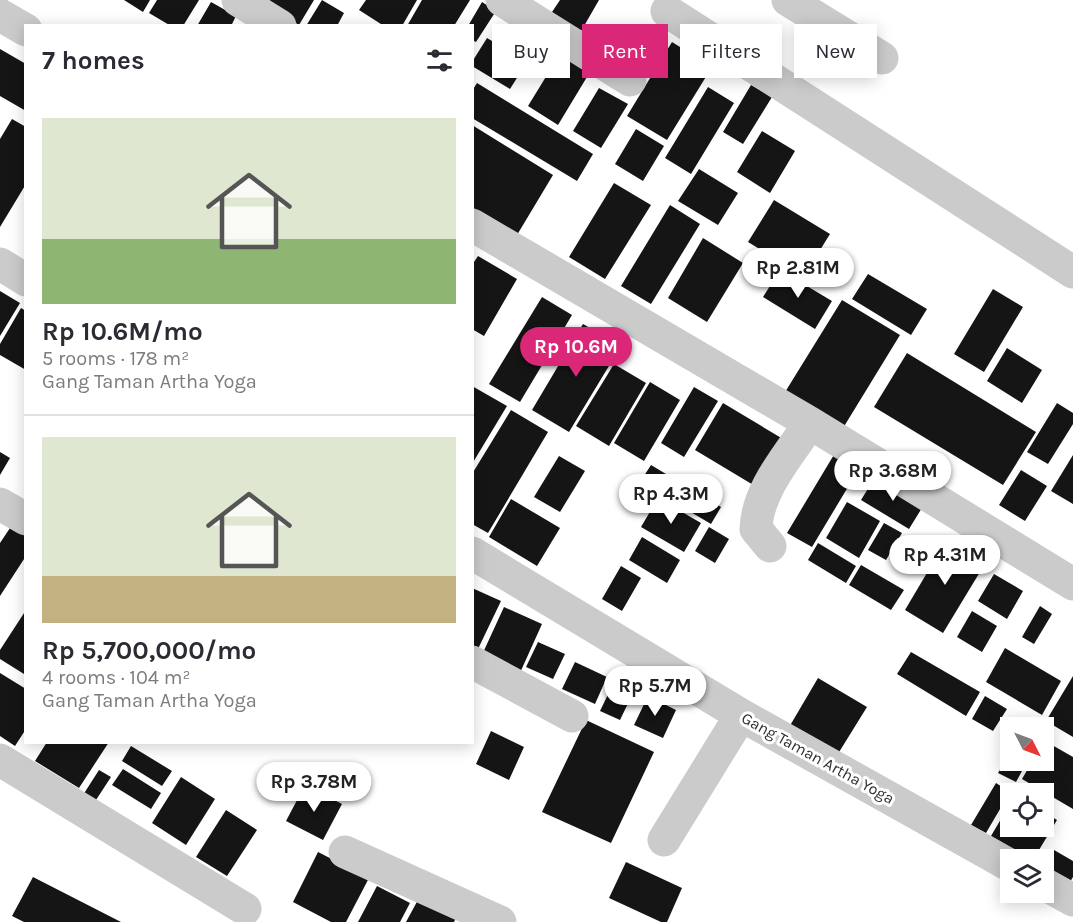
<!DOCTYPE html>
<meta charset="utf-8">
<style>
body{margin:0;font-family:Karla,sans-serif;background:#f7f7f7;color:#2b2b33;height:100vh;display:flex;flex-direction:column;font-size:22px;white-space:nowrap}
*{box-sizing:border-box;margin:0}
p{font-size:20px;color:#7c7c81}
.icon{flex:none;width:33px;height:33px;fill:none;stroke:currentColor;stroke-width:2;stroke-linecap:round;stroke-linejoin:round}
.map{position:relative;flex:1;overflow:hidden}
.drawer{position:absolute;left:24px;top:24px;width:450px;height:720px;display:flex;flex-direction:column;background:#fff;border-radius:0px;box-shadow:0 3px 15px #0003}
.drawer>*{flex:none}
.banner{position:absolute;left:492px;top:24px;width:490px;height:54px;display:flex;gap:12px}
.needle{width:39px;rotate:132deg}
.fabs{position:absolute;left:1000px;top:717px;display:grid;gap:12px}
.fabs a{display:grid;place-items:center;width:54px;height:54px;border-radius:0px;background:#fff;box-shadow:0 3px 15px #0003;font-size:30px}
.price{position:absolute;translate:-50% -51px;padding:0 14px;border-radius:21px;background:#fff;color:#222;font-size:20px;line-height:39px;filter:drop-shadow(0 2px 3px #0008)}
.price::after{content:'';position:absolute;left:50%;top:36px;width:18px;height:14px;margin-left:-9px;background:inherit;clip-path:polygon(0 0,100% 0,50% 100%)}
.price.on{background:#db2777;color:#fff}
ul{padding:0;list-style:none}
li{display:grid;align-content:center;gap:12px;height:318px;padding:0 18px}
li+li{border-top:2px solid #e1e1e2}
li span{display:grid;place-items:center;height:186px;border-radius:0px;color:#555}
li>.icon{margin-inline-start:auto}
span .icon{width:108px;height:108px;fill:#fffc;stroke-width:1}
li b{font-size:26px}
h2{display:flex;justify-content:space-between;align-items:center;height:72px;padding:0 18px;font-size:26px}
.chip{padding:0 21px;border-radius:0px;background:#fff;box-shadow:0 3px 15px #0003;font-size:21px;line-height:54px}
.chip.on{background:#db2777;color:#fff}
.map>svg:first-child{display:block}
</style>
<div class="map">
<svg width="1073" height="922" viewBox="0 0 1073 922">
<rect width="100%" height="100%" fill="#fff"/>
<path fill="#151515" d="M124 0H150L143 12Z
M157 0H199L183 26H171L149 13Z
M270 0H314L299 25 267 6Z
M322 0 344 13 337 26H306Z
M366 0H417L402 26H384L359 10Z
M422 0H470L454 26H407Z
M560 0H599L580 33 550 15Z
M211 2 236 16 231 26H197Z
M482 2 496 11 476 42 472 40V26H468Z
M487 38 527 62 510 89 472 66V62Z
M672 42 712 67 667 140 627 116Z
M0 49 26 64V111L0 96Z
M563 49 593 67 558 125 528 106Z
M477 83 593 154 577 181 472 118V91Z
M751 85 772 97 743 144 723 132Z
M708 87 734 103 691 174 665 158Z
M599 88 628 104 601 148 573 131Z
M12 119 26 127V184L0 227V139Z
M472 125 553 175 517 235 472 207Z
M636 129 664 146 643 181 615 164Z
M762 131 795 151 770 193 737 172Z
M699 169 738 193 718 225 678 201Z
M614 183 651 205 605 279 569 257Z
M774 200 830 234 804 276 748 242Z
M670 205 700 224 651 304 621 286Z
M703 238 743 263 707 322 668 298Z
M478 256 517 279 484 336 472 329V265Z
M780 270 832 301 815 329 763 297Z
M868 274 927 309 911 335 852 299Z
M993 289 1023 307 984 372 954 354Z
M0 291 20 303 0 336Z
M542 297 572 315 520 402 489 384Z
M842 300 900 335 840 433 782 397Z
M21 308 26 311V370L0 355V344Z
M583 324 621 346 569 432 532 410Z
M1007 348 1042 370 1022 403 987 381Z
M907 353 1036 432 1003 485 874 407Z
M614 364 646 383 609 446 576 426Z
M650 382 680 400 644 461 614 443Z
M472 386 507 406 472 464Z
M694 387 718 401 684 457 661 443Z
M723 403 783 439 755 486 695 450Z
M1057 403 1073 413V424L1048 464 1027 452Z
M511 410 548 432 488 533 472 524V474Z
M0 452 10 458 0 475Z
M835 453 860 467 812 547 787 533Z
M1073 455V504L1051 491Z
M559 456 585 471 560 512 534 497Z
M651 465 721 507 711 524 640 482Z
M1021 470 1047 486 1025 521 999 505Z
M877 474 925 503 909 529 861 500Z
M658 498 701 523 684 552 641 527Z
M511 499 560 528 537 566 489 537Z
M847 502 880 521 859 558 826 538Z
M884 523 902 533 886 560 868 550Z
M12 525 26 534V556L0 596V543Z
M709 527 729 539 715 563 695 551Z
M642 537 680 560 667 583 629 560Z
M947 539 986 562 943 633 905 610Z
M818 543 856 566 846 583 808 560Z
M861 565 904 590 891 610 849 585Z
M621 566 641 578 622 611 602 599Z
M994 574 1023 591 1007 619 978 601Z
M472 588 501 601 477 651 472 649Z
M1040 606 1052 614 1034 644 1022 637Z
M504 607 542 624 519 675 481 657Z
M26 610V672L24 674 0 659V650Z
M972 611 997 626 982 652 957 637Z
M538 642 565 654 553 679 526 667Z
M1005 648 1061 681 1042 715 986 682Z
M911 652 980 692 966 716 897 674Z
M575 662 607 677 595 704 562 689Z
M0 673 26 689V729L15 746 0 736Z
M1073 676V737L1046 721Z
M818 678 867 707 836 757 788 729Z
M614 682 634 691 620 720 600 711Z
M648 696 676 710 663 738 634 725Z
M985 696 1007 709 993 731 972 719Z
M586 720 654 752 611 843 542 812Z
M491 731 524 747 509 780 476 764Z
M1045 741 1073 757V809L1022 779 1033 760H1044Z
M47 742H109L79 788 35 761Z
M131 746 172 771 162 786 122 761Z
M1011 752V760H1028L1016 782 998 773Z
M123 769 161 793 151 809 112 785Z
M99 770 111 777 94 803 83 795Z
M181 777 215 799 186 845 152 823Z
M996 783 1010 792 986 833 971 825Z
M305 785 342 804 323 840 286 821Z
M1011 802V826H1044V812L1057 820 1033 860 991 836Z
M226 810 257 830 227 876 196 857Z
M1054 850 1073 861V877L1070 882 1044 867Z
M318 852 369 878 346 922H331L293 902Z
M626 862 682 888 667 922H661L609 898Z
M33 877 121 922H24L12 916Z
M377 886 410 903 400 922H358Z
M419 898 456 918 454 922H406Z"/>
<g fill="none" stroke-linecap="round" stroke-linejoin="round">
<path stroke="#cbcbcb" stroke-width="33" d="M238 0 280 26
M502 0 630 80
M788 0 882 58
M667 11 1073 272
M0 15 26 30
M472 225 810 423 1073 584
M0 264 26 280
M0 504 26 519
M770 546 756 529C757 490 789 455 810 423
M472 553 741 715 1011 866
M472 662 572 716
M0 760 245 909
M664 840 741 715
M345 852 500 922
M1044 884 1073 900"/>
</g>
<g text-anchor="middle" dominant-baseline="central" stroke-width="6" stroke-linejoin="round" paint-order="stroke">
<g font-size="16" fill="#2e2e2e" stroke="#fff">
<text transform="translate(818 758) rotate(29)">Gang Taman Artha Yoga</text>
</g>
</g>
</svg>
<div class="fabs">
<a><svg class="needle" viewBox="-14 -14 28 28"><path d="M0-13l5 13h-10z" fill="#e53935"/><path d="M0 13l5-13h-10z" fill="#7c7c81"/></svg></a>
<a><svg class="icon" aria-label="locate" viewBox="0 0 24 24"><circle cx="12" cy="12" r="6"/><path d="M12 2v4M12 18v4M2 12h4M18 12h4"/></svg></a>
<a><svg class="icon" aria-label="layers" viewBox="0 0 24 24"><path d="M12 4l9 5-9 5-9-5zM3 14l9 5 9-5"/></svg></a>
</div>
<b class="price" style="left:798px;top:299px">Rp 2.81M</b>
<b class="price on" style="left:576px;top:378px">Rp 10.6M</b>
<b class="price" style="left:893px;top:502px">Rp 3.68M</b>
<b class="price" style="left:671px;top:525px">Rp 4.3M</b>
<b class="price" style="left:945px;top:586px">Rp 4.31M</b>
<b class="price" style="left:655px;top:717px">Rp 5.7M</b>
<b class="price" style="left:314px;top:813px">Rp 3.78M</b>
<div class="banner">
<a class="chip">Buy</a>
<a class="chip on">Rent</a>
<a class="chip">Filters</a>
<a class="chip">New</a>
</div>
<section class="drawer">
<h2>7 homes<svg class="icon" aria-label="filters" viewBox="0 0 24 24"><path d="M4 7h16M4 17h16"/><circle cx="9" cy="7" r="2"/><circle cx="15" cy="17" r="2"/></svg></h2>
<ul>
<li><span style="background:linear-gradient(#dfe7d0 65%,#8fb573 0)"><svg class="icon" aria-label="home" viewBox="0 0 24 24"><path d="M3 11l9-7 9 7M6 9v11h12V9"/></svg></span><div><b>Rp 10.6M/mo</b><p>5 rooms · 178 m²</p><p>Gang Taman Artha Yoga</p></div></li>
<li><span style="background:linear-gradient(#dfe7d0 75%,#c2b280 0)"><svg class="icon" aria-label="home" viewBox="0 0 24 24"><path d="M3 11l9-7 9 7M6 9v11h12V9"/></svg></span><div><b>Rp 5,700,000/mo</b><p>4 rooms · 104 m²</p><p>Gang Taman Artha Yoga</p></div></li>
</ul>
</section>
</div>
